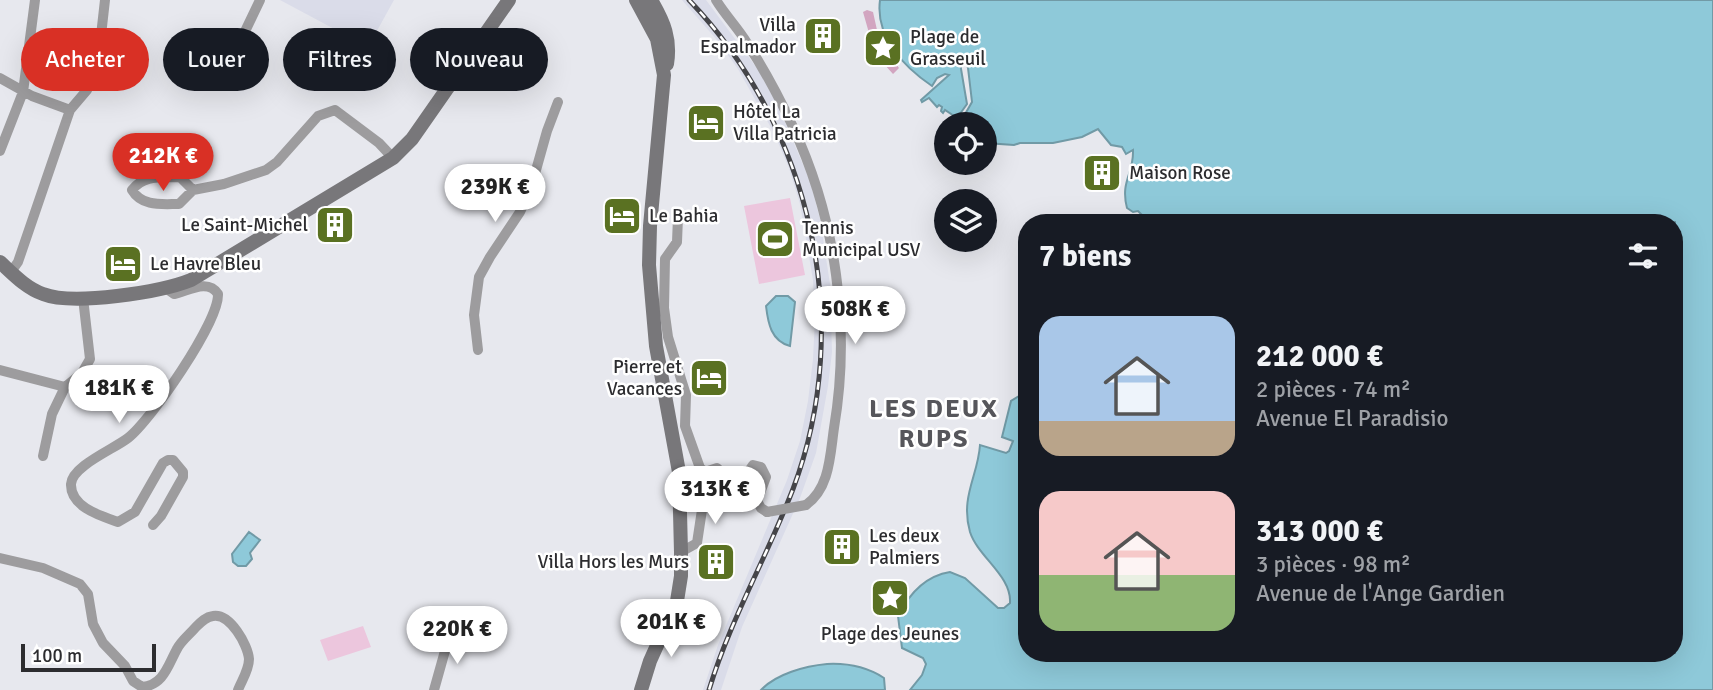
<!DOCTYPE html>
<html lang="fr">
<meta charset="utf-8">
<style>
body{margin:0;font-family:Signika,sans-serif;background:#20242c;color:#f1f3f6;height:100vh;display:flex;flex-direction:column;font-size:26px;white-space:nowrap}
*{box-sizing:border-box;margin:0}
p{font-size:23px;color:#9ea1a6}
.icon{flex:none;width:38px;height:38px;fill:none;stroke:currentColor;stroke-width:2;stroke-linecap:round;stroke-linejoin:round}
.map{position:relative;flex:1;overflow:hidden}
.details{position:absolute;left:1018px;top:214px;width:665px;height:448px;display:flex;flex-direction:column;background:#171b24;border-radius:28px;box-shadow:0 7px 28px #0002}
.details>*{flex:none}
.hud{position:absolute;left:21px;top:28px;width:665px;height:63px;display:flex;gap:14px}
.controls{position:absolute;left:934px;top:112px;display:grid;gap:14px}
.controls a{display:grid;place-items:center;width:63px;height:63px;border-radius:50%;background:#171b24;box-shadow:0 7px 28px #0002;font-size:35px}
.scale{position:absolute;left:21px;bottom:18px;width:135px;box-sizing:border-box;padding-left:7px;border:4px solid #2c2c2f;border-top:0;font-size:19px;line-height:24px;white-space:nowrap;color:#2c2c2f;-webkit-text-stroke:5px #fff;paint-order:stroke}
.price{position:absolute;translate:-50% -60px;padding:0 16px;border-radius:24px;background:#fff;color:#222;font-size:23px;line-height:46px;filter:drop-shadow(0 2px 4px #0008)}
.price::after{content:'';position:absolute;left:50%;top:42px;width:21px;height:16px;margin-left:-10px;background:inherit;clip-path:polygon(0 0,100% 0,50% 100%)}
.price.selected{background:#d93025;color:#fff}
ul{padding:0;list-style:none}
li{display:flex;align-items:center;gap:21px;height:175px;padding:0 21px}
li span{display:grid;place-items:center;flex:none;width:196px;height:140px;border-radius:21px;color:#555}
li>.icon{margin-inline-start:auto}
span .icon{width:84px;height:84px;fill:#fffc;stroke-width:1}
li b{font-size:30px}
h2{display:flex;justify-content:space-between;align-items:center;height:84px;padding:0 21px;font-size:30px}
.tag{padding:0 24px;border-radius:32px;background:#171b24;box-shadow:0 7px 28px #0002;font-size:24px;line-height:63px}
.tag.selected{background:#d93025;color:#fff}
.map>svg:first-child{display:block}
</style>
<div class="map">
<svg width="1713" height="690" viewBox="0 0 1713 690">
<rect width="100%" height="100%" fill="#e7e8ee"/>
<path fill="#dadce9" d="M280 0H394L368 47Z
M682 0H706L759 71 778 106 810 181 820 219 830 284 832 352 828 386 816 453 800 498 742 627 721 690H703L718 645 787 480 800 441 808 401 813 359 815 318 813 280 800 204 789 168 774 133 738 69 717 40Z"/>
<path fill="#ecc6dd" d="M338 43 377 65 366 86 326 63Z
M790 198 805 275 759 284 744 206Z
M363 626 371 647 328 661 320 640Z"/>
<path fill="#d2a5c0" d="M867 10 873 12 881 48 887 52 899 68 893 74 875 54 863 12Z"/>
<path fill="#8ec9d9" stroke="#719aa6" stroke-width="2" d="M880 0H1713V690H910L922 675 926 664 923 658 902 648 898 616C909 594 925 576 950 572L965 578 998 608H1004L1010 603C1012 576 978 557 970 532 960 497 978 476 980 445L1006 453 1009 451 1013 441 1002 437 1011 401 1027 391V653H1675V222H1162L1143 216 1138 211 1133 212 1127 208C1120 181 1134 174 1133 150L1126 154 1122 147 1111 145 1098 129 1082 137 1053 143H1020L1014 145 986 143 991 135 985 131V124H976L964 116 972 102 968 68 964 57 960 63 967 104 957 118 945 110 943 113 941 111 942 107 939 105 937 107 929 98 922 102 921 100 949 75 945 74 937 78 932 86C904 67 875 37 880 0Z
M776 296H788L795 302 790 346C771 341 768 323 766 306Z
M249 532 260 540 250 553 252 559 246 566H238L233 562 232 554Z
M827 664C847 663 867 667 884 678L885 690H761C776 674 805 666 827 664Z"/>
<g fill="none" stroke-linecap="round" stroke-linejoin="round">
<path stroke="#9d9c9e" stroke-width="10" d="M716 0C725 15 738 28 747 43 764 69 780 99 793 127 836 219 851 328 834 428 830 455 830 488 806 505
M239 44 260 0
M0 78 32 96 70 110
M0 151 23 92 35 0
M193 190 180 177C162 178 144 174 132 190 142 207 162 204 179 204L193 190 224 184 266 170 277 162 318 116 335 110 379 143 393 158
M678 217 677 242 665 259 664 308 668 337 686 395 685 426 700 468 705 472V490L697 543 681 552
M11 272 18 262 70 110 87 90 97 71 105 0
M478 350 474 315 479 277 490 257 520 212 531 188 547 131 558 102
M0 370 65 387
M43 456 52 414 65 387 82 373 90 359 83 298
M705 472 717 468 722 473 723 484 730 489 738 487 753 465 761 467 766 477 757 501 761 508 767 512
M153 525 161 516 183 477V472L173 460H168L163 463 135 512 118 522C101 516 70 507 71 484 72 466 114 449 128 438 151 420 219 322 218 294 208 278 188 291 174 294L167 289
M0 558 43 568 80 584 88 594 93 624 103 643 125 666 133 681 142 687C164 685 168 665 177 649 181 641 189 635 195 628 200 623 205 617 213 616 230 613 248 645 249 659 249 670 242 680 238 690
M434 690 450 633"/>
<path stroke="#78777a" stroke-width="14" d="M636 0 657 39 664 75 650 226 649 265 656 346 679 472 681 552V576L677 601 650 661 641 690
M651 0C664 22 671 39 667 64
M0 262C13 274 26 288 43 294 73 306 161 292 191 280L393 158 412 139 509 0"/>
<g stroke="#454549" stroke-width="5">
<path id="rail" d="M689 0C811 127 856 323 793 489 767 557 730 620 709 690"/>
</g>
<use href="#rail" stroke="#fff" stroke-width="2.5" stroke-dasharray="8" stroke-linecap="butt"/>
<path stroke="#9d9c9e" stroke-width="10" d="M767 512 806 505"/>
</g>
<defs>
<g id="building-square" transform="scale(2.0125)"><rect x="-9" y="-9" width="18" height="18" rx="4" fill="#5a7122" stroke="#fff"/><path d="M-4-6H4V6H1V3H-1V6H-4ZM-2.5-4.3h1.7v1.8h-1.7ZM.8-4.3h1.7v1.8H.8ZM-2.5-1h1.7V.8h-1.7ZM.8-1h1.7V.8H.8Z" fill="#fff"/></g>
<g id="sight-square" transform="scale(2.0125)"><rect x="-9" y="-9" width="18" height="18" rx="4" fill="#5a7122" stroke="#fff"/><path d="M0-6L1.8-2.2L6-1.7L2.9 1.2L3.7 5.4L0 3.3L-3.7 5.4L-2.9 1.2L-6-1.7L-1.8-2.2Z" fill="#fff"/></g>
<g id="hotel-square" transform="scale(2.0125)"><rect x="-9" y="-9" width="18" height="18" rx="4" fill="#5a7122" stroke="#fff"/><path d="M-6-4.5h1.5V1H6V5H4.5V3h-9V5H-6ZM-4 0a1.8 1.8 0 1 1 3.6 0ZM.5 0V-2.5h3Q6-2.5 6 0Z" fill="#fff"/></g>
<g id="stadium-square" transform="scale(2.0125)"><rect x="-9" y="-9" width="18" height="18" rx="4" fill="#5a7122" stroke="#fff"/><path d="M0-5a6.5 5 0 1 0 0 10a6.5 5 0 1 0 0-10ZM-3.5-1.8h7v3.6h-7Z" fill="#fff"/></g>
</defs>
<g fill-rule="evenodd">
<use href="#building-square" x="823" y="36"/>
<use href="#sight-square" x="883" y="48"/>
<use href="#hotel-square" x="706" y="123"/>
<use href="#building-square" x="1102" y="173"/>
<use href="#hotel-square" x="622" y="216"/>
<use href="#building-square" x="335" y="225"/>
<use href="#stadium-square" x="775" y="239"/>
<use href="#hotel-square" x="123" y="264"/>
<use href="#hotel-square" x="709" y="378"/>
<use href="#building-square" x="842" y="547"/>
<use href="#building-square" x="716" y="562"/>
<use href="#sight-square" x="890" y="598"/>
</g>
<g text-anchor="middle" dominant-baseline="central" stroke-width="5" stroke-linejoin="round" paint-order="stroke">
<g font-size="19" fill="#2c2c2f" stroke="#fff" text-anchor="start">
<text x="796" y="25" text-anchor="end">Villa<tspan x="796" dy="22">Espalmador</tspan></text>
<text x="910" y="37">Plage de<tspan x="910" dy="22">Grasseuil</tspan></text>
<text x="733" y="112">Hôtel La<tspan x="733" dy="22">Villa Patricia</tspan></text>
<text x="1129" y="173">Maison Rose</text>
<text x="649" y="216">Le Bahia</text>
<text x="308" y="225" text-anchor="end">Le Saint-Michel</text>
<text x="802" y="228">Tennis<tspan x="802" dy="22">Municipal USV</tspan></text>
<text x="150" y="264">Le Havre Bleu</text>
<text x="682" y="367" text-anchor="end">Pierre et<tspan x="682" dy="22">Vacances</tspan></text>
<text x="869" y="536">Les deux<tspan x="869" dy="22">Palmiers</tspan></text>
<text x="689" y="562" text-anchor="end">Villa Hors les Murs</text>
<text x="890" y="634" text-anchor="middle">Plage des Jeunes</text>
</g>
<g font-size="26" font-weight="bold" letter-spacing="2" fill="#56565b" stroke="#fff">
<text x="934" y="409">LES DEUX<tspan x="934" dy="30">RUPS</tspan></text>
</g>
</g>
</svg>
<div class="controls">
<a><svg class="icon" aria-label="locate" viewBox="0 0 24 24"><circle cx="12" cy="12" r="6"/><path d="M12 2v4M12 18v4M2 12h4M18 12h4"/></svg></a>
<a><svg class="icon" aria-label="layers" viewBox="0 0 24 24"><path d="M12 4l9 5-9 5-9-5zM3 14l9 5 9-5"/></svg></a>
</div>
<div class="scale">100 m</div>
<b class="price selected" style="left:163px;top:193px">212K €</b>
<b class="price" style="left:495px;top:224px">239K €</b>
<b class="price" style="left:855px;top:346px">508K €</b>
<b class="price" style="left:119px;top:425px">181K €</b>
<b class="price" style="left:715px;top:526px">313K €</b>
<b class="price" style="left:671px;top:659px">201K €</b>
<b class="price" style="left:457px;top:666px">220K €</b>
<div class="hud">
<a class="tag selected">Acheter</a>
<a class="tag">Louer</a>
<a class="tag">Filtres</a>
<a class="tag">Nouveau</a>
</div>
<section class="details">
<h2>7 biens<svg class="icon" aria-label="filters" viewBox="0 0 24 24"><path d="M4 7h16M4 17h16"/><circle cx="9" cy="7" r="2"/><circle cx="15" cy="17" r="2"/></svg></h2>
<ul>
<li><span style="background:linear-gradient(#a9c7e8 75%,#b9a48a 0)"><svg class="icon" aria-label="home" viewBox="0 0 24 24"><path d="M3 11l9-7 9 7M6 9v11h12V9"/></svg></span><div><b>212 000 €</b><p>2 pièces · 74 m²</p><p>Avenue El Paradisio</p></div></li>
<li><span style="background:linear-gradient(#f6c9c9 60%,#8fb573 0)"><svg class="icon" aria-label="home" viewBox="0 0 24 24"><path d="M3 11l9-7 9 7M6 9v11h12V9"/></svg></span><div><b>313 000 €</b><p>3 pièces · 98 m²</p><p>Avenue de l'Ange Gardien</p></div></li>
</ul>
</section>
</div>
